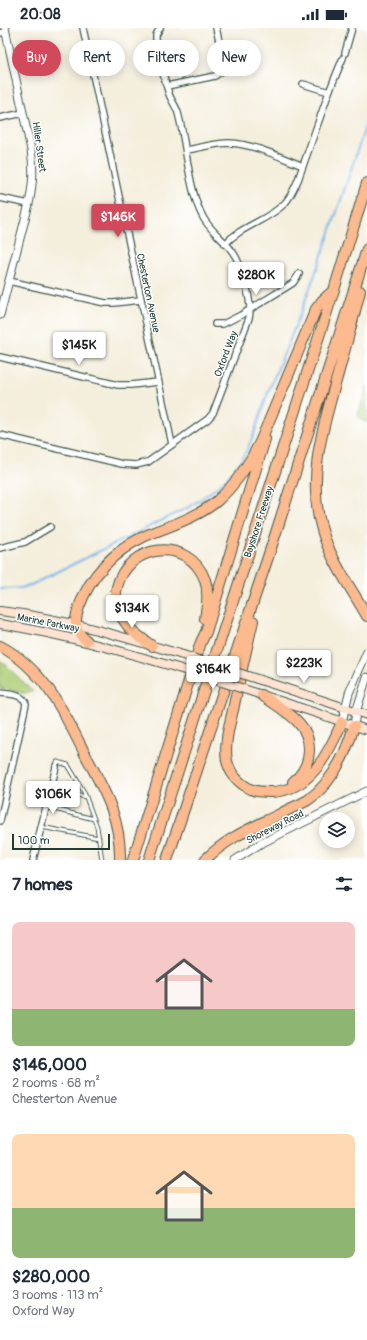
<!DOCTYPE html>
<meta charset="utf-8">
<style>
body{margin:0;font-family:Pangolin,sans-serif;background:#f2f2f3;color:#1f2937;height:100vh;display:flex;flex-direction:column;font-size:15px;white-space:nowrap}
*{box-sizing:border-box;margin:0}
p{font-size:13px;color:#747a83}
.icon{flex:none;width:22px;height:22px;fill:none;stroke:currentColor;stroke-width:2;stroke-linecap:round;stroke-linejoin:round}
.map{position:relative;height:832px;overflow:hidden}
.sheet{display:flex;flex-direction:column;background:#fff;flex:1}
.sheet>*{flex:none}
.top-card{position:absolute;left:12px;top:12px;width:343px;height:36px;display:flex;gap:8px}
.buttons{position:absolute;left:319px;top:784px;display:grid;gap:8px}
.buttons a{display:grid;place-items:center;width:36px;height:36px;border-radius:50%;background:#fff;box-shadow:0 2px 10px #0003;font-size:20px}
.scale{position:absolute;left:12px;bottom:10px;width:98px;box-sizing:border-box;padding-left:4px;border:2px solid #1f3d34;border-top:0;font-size:11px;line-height:14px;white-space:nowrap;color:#1f3d34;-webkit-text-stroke:3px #fff;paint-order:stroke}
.price{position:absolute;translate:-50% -34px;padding:0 9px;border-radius:4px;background:#fff;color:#222;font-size:13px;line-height:26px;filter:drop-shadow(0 1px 2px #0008)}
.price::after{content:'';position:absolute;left:50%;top:24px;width:12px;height:9px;margin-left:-6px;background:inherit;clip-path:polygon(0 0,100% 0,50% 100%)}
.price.current{background:#d1495b;color:#fff}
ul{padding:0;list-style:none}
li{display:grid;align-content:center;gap:8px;height:212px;padding:0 12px}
li span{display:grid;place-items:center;height:124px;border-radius:8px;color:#555}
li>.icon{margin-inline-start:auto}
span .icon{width:72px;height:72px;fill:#fffc;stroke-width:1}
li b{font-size:17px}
h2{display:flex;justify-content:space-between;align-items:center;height:48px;padding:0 12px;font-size:17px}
.pill{padding:0 14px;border-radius:18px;background:#fff;box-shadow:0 2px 10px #0003;font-size:14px;line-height:36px}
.pill.current{background:#d1495b;color:#fff}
.status{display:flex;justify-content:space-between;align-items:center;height:28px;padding:0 20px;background:#fff;direction:ltr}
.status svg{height:11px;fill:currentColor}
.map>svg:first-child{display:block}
</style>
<div class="status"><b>20:08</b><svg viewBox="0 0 49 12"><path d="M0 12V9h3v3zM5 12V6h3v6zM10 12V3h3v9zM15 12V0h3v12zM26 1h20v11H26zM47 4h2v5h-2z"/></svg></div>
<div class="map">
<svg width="367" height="832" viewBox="0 0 367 832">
<rect width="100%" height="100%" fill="#fff"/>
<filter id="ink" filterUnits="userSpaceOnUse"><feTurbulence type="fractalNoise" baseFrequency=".025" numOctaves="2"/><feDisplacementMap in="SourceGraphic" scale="8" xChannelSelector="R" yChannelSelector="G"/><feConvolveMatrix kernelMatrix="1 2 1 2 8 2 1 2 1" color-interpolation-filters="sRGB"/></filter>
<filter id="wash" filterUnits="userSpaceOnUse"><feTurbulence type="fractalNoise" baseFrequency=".012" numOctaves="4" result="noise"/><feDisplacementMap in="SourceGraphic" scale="16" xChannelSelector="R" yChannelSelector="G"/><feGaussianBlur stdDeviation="0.9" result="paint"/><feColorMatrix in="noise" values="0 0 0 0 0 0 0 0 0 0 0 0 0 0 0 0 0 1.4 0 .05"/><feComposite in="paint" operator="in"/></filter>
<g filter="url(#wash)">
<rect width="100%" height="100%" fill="#f4eedc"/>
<path fill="#adcd75" stroke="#668554" d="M367 358V394L362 393 358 387Z
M0 632 33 663 27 666 0 660Z"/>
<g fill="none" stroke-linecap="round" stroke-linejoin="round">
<path stroke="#7bb5ec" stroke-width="2" d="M0 561 21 560 29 558 189 479C207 468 223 456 237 438 254 415 260 384 271 357 283 327 297 296 308 265 330 208 348 150 367 93"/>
</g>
</g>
<g filter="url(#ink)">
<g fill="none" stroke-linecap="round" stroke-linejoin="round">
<g stroke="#3f584d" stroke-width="5">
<path id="service" d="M56 739 57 734 68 737 84 764 97 799 102 832
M51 761 86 769
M46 779 94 791
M41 799 99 810"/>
</g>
<g stroke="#3f584d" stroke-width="8">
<path id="minor" d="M83 0 172 416
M0 5 6 4
M345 25 352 0
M303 56 329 64
M167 58 215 48 221 44 224 34 216 0
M0 90 23 85
M186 122C200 120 215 115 229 115 254 116 280 129 303 138
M0 170 29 176
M225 216C241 198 267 193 284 176 291 169 294 161 298 152L329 64 343 30
M9 253 105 275H114L140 272
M215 296H223L241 287 293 255 299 246
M0 329 118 357H131L158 354
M0 407 122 436 136 437 148 434 208 391 213 385 249 290C253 275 242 236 232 223 224 212 212 204 204 191 188 164 187 117 178 85 176 78 171 72 169 66 163 48 159 30 156 12V7L160 0
M0 520 25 514 50 499
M0 665C8 666 24 666 26 676L0 793
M33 832 56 739"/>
</g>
<g stroke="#3f584d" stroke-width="9">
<path id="tertiary" d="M0 287 29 176C33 156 34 142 31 122L5 0
M342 694 349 665 367 624
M354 698 356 684 367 649
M235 832 260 816 367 763"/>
</g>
<g stroke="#3f584d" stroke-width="10">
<path id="secondary" d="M0 583C63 590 123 609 183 627
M0 596C62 606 118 622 178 640
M257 651 367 687
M253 664 367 702"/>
</g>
<g stroke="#3f584d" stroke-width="12">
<path id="motorway" d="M360 263C353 291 346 318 338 346 324 395 306 451 322 502 331 533 351 560 367 588
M253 593C246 623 239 652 233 682 229 698 224 717 227 733 230 746 239 755 250 761 257 764 263 764 271 764 310 763 329 725 342 694
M87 613C74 604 74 593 79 579 90 548 114 523 143 509 168 498 195 491 217 473 236 456 250 435 261 412L316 281 322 273 333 263
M0 618C44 641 64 684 85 726 104 762 121 790 120 832
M152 618C141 610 130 603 123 591 117 582 114 570 117 559 128 515 189 508 205 552 209 564 207 578 205 591
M262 667C273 675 287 683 297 693 315 711 312 739 293 754
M133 832 201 614 206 604 265 411
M149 832 334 262 367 155
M167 832 271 520 367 221
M205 832C228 809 252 800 280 786 289 781 299 777 308 772 333 754 346 726 354 698"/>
</g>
<use href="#service" stroke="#fff" stroke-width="3"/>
<use href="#minor" stroke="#fff" stroke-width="5.5"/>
<use href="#tertiary" stroke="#fff" stroke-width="7"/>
<use href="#secondary" stroke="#fee3d2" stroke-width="8"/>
<use href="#motorway" stroke="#fcba8e" stroke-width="10"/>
<g stroke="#3f584d" stroke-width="10" stroke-linecap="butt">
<path id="secondary-bridge" d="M183 627 257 651
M178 640 253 664"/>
</g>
<use href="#secondary-bridge" stroke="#fee3d2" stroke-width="8"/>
</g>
</g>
<g text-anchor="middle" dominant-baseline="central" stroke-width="3" stroke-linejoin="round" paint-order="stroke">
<g font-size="10" fill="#1f3d34" stroke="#fff">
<text transform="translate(39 119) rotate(82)">Hiller Street</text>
<text transform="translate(148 265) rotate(78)">Chesterton Avenue</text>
<text transform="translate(226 326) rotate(-69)">Oxford Way</text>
<text transform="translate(259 494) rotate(-72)">Bayshore Freeway</text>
<text transform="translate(48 595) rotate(11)">Marine Parkway</text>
<text transform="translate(275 799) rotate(-27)">Shoreway Road</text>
</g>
</g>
</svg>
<div class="buttons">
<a><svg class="icon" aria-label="layers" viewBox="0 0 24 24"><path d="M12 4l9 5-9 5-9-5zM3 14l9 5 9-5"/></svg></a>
</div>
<div class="scale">100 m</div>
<b class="price current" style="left:118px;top:210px">$146K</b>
<b class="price" style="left:256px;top:268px">$280K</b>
<b class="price" style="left:79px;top:338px">$145K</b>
<b class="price" style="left:132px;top:601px">$134K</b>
<b class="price" style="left:304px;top:656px">$223K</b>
<b class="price" style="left:213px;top:662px">$164K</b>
<b class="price" style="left:53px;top:787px">$106K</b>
<div class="top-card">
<a class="pill current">Buy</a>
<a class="pill">Rent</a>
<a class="pill">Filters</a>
<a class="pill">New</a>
</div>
</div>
<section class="sheet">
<h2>7 homes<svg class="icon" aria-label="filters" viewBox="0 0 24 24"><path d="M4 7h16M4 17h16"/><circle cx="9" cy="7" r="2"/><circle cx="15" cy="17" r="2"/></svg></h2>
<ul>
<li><span style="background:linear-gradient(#f6c9c9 70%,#8fb573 0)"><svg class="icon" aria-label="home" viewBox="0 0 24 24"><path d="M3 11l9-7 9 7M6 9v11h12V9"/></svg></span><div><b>$146,000</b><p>2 rooms · 68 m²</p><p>Chesterton Avenue</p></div></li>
<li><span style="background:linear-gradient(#ffd9b3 60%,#8fb573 0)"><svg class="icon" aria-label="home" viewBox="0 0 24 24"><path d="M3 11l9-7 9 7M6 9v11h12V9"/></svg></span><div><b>$280,000</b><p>3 rooms · 113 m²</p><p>Oxford Way</p></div></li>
</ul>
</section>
